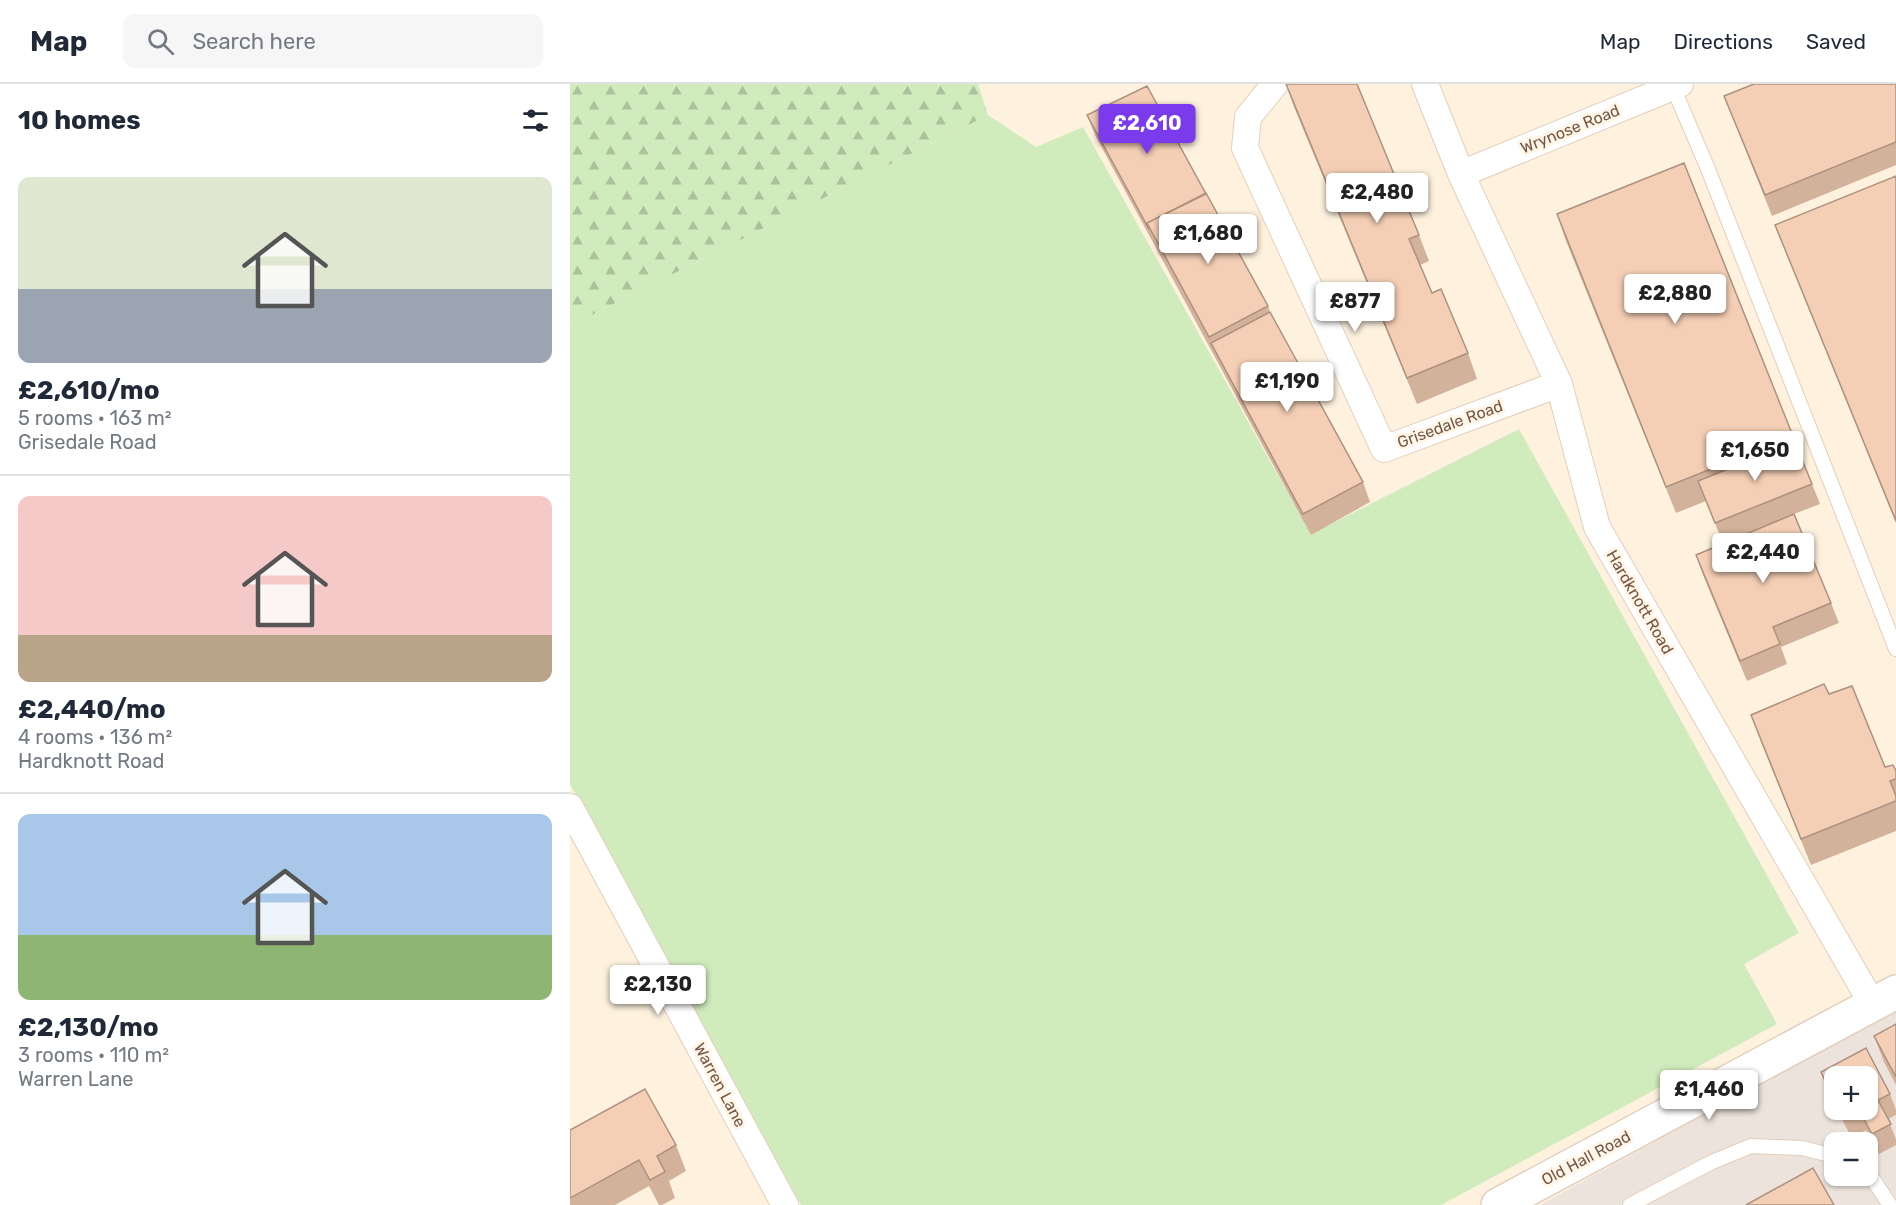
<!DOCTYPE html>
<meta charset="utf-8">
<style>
body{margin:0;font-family:Rubik,sans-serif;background:#f6f6f7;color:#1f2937;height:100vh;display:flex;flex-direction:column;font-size:22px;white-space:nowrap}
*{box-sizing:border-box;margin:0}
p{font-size:20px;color:#747a83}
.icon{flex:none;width:33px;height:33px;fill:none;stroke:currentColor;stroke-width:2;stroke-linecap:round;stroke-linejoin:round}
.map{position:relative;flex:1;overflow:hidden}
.panel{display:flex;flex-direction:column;background:#fff;width:570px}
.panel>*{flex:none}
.buttons{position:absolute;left:1254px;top:982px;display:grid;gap:12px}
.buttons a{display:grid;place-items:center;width:54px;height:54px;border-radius:12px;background:#fff;box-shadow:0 2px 4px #0004;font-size:30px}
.price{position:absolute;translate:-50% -51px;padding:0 14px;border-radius:6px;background:#fff;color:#222;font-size:20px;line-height:39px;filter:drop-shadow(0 2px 3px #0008)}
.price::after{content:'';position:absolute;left:50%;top:36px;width:18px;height:14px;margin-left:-9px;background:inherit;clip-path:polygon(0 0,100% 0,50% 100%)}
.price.active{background:#7c3aed;color:#fff}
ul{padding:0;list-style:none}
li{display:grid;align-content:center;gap:12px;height:318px;padding:0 18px}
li+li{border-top:2px solid #e0e1e3}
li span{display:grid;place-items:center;height:186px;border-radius:12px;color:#555}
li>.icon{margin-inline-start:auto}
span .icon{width:108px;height:108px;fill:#fffc;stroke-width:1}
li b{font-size:26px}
h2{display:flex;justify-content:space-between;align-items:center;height:72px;padding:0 18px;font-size:26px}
header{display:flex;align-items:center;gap:36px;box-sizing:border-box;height:84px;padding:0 30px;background:#fff;border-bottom:2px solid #e0e1e3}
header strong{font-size:28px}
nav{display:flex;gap:33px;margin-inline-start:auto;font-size:21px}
.search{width:420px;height:54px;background:#f6f6f7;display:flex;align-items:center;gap:15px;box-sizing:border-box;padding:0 21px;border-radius:12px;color:#747a83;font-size:22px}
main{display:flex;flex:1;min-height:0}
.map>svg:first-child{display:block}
</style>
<header>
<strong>Map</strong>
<div class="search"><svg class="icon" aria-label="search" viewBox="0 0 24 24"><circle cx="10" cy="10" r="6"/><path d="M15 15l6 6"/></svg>Search here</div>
<nav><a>Map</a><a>Directions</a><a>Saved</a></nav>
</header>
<main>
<section class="panel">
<h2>10 homes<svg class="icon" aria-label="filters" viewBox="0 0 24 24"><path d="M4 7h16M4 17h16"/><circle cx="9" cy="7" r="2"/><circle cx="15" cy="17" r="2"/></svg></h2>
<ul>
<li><span style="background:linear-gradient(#dfe7d0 60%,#9aa5b1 0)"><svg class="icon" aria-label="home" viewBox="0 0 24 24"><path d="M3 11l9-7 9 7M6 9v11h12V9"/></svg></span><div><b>£2,610/mo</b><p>5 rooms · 163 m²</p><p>Grisedale Road</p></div></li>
<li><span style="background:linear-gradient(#f6c9c9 75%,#b9a48a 0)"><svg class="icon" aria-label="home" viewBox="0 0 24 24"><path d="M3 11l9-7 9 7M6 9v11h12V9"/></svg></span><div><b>£2,440/mo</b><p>4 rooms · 136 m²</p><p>Hardknott Road</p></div></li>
<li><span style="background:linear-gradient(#a9c7e8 65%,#8fb573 0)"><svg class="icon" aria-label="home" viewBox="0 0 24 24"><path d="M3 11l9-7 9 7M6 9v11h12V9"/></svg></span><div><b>£2,130/mo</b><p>3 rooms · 110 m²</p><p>Warren Lane</p></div></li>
</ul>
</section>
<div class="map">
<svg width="1326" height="1121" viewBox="0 0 1326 1121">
<defs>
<pattern id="forest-firs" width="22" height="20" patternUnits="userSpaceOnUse" patternTransform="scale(1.5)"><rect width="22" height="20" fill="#d0ecbd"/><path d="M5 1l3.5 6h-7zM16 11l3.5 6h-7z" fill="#adc29b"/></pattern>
</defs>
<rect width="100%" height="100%" fill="#fef2df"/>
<path fill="#ece3dc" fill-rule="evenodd" d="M1326 925V1121H970ZM1264 993H1298V1026H1264ZM1264 1059H1298V1092H1264Z"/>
<path fill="#d0ecbd" d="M418 31 466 63 513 43 741 450 949 345 1229 849 1174 880 1207 940 871 1121H231L0 700V242Z"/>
<path fill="url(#forest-firs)" d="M0 0H408L418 31 0 242Z"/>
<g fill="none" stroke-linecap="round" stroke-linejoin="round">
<g stroke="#e3cebb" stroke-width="16">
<path id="service" d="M1103 3 1138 85 1326 565
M1298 1088 1320 1121
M1060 1121 1142 1078 1181 1062 1232 1064 1264 1072"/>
</g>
<g stroke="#e3cebb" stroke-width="28">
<path id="minor" d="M705 0 678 33 675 64 814 365 989 300
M855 0 891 90 989 300 1027 443 1303 921
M891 90 1110 0
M0 723 215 1121"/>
</g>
<g stroke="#e3cebb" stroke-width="36">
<path id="tertiary" d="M928 1121 1326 908"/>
</g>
<use href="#service" stroke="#fff" stroke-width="14"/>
<use href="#minor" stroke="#fff" stroke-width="26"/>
<use href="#tertiary" stroke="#fff" stroke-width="33"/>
</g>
<path fill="#d3b29c" d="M716 0 849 151 859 177 850 181 862 209 898 269 907 295 847 320 724 23Z
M1326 0V81L1202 132 1154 12Z
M517 31 636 110 698 222 700 228 793 398 800 418 741 451 525 51Z
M1326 92V439L1213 161 1205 141Z
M987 130 1223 352 1250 420 1224 430 1261 519 1269 539 1211 563 1217 580 1177 597 1133 491 1126 471 1206 438 1153 459 1136 417 1106 429 996 157Z
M1181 631 1326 687V747L1241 781 1191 658Z
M1326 940V1001L1314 978 1304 952Z
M1251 988 1320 1010 1326 1026V1031L1318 1035 1326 1055V1061L1309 1070 1296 1046 1282 1054 1267 1026H1298L1264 993V1021L1258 1008Z
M0 1046 106 1061 116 1087 99 1097 105 1114 92 1121H89L79 1102 45 1121H0Z"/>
<path fill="#f5cfb5" stroke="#ac917f" stroke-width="1.5" d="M716 0H787L849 151 839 155 862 209 871 205 898 269 837 294Z
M1184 0H1326V58L1195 111 1154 12Z
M577 2 636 110 577 139 579 145 517 31Z
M1114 79 1223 352 1096 403 987 130Z
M1326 92V437L1205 141Z
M636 109 698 222 639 253 577 139Z
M700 228 793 398 733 430 641 259Z
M1225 358 1242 400 1145 439 1128 397Z
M1224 430 1261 519 1203 543 1210 560 1170 577 1126 471Z
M1254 600 1259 610 1282 602 1315 683 1323 681 1326 687V695L1320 697 1326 712V717L1231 755 1181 631Z
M1326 940V993L1304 952Z
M1296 964 1320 1010 1308 1016 1321 1040 1302 1050 1289 1026H1298V993H1264V1015L1251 988Z
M75 1005 106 1061 87 1072 95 1088 80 1096 69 1076 0 1114V1046Z
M1271 1026H1289L1275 1033Z
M1243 1084 1264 1121H1176Z"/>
<g text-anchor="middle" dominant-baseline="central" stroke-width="6" stroke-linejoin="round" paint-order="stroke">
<g font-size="16" fill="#765745" stroke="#fff6e7">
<text transform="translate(1000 45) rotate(-22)">Wrynose Road</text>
<text transform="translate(880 340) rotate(-20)">Grisedale Road</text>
<text transform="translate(1070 518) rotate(60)">Hardknott Road</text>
<text transform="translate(150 1001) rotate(62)">Warren Lane</text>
<text transform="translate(1016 1074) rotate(-28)">Old Hall Road</text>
</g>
</g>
</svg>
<div class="buttons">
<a>+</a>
<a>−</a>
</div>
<b class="price active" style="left:577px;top:71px">£2,610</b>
<b class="price" style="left:807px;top:140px">£2,480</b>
<b class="price" style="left:638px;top:181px">£1,680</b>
<b class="price" style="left:1105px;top:241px">£2,880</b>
<b class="price" style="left:785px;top:249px">£877</b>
<b class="price" style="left:717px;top:329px">£1,190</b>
<b class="price" style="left:1185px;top:398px">£1,650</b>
<b class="price" style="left:1193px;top:500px">£2,440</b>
<b class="price" style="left:88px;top:932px">£2,130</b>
<b class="price" style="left:1139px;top:1037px">£1,460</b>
</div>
</main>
